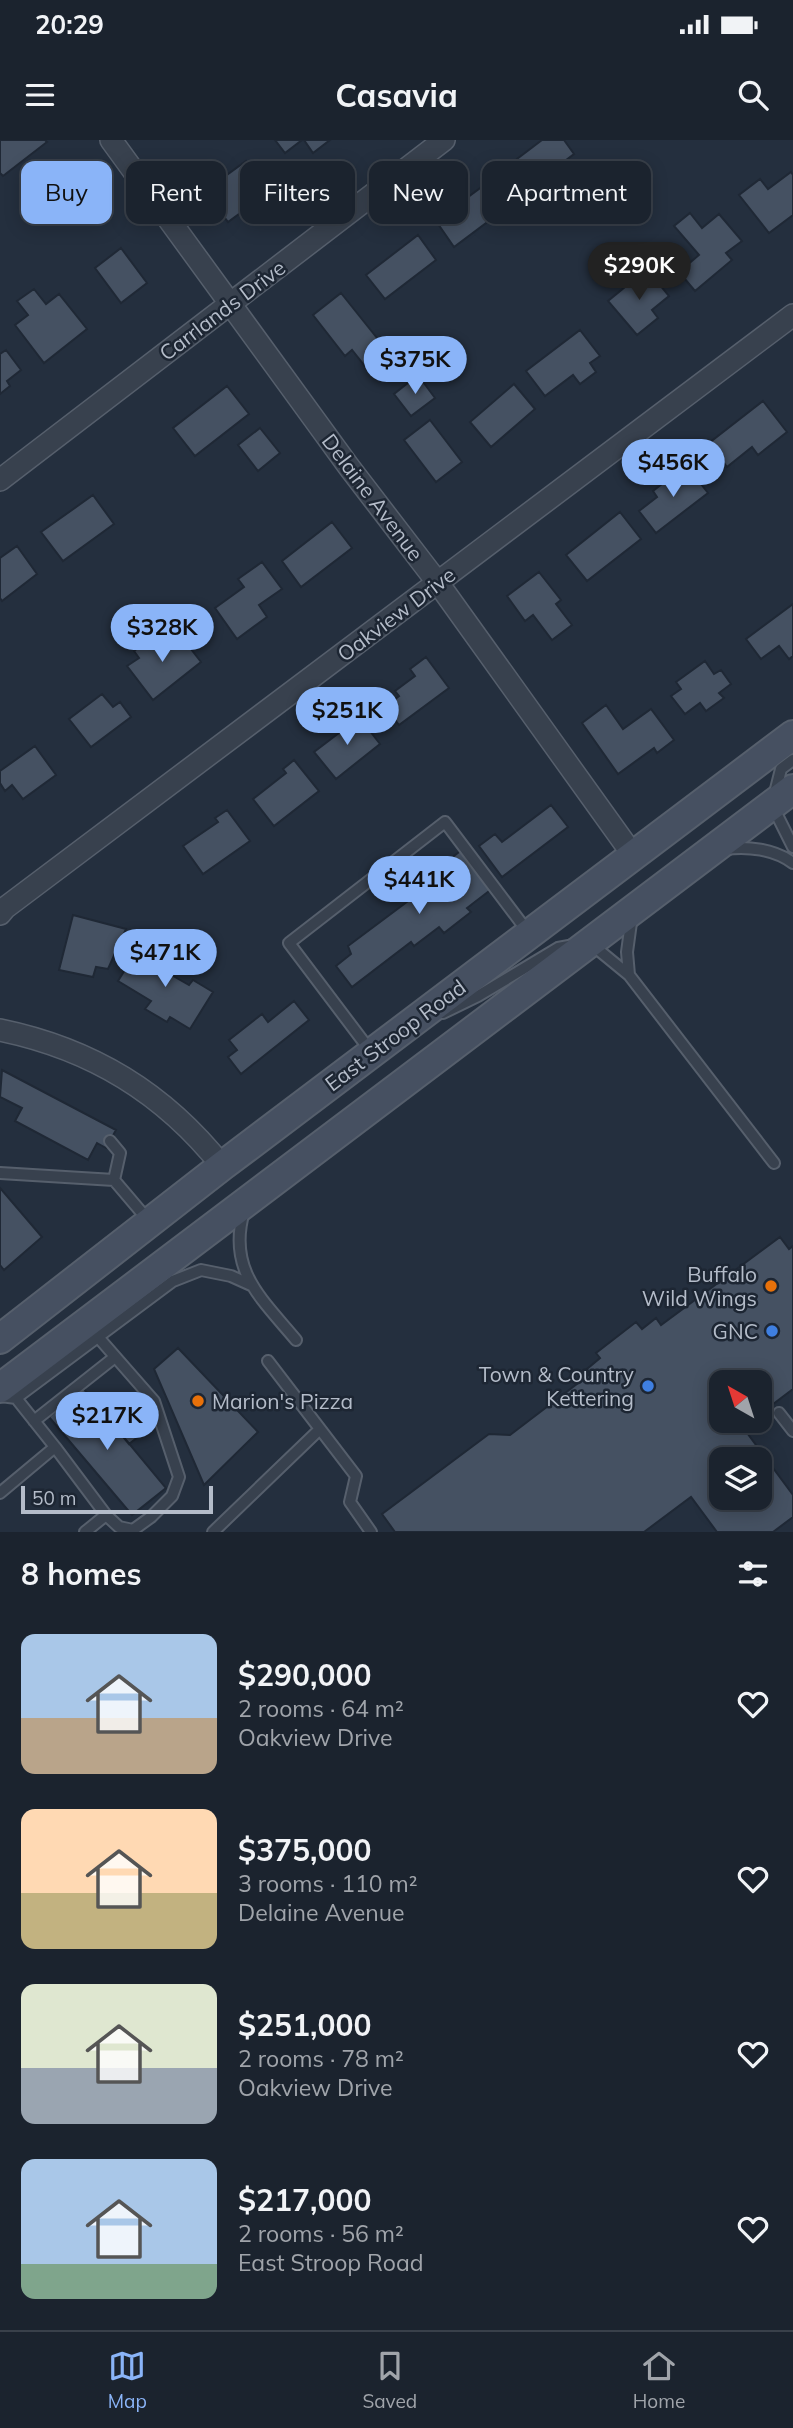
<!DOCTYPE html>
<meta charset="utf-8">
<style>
body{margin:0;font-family:Mulish,sans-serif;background:#242b36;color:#f1f3f6;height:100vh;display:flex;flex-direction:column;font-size:26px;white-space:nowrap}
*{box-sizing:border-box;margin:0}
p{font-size:23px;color:#a0a4aa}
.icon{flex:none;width:38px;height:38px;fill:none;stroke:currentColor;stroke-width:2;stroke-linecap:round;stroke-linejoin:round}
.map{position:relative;height:1392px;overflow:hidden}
.side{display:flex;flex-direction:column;background:#1b232e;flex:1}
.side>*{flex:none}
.guide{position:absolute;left:21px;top:21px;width:752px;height:63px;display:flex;gap:14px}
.needle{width:46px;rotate:321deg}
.controls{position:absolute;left:709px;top:1230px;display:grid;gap:14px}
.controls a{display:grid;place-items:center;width:63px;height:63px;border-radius:14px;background:#1b232e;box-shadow:0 4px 18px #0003,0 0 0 2px #39404a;font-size:35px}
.scale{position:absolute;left:21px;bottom:18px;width:192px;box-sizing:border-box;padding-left:7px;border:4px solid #b4bcc9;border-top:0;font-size:19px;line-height:24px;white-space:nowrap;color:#b4bcc9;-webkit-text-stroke:5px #1d2633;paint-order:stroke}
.price{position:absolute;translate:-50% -60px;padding:0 16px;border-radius:24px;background:#8ab4f8;color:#111;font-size:23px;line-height:46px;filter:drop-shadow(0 2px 4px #0008)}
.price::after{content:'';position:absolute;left:50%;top:42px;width:21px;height:16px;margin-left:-10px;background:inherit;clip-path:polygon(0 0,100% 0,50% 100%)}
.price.current{background:#222;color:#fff}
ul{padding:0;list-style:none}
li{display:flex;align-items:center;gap:21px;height:175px;padding:0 21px}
li span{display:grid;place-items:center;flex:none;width:196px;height:140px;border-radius:14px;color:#555}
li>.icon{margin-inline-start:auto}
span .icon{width:84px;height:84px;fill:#fffc;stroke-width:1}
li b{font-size:30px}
h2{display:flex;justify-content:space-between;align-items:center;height:84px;padding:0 21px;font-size:30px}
.chip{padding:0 24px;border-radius:14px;background:#1b232e;box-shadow:0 4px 18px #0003,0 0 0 2px #39404a;font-size:24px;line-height:63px}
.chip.current{background:#8ab4f8;color:#111}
.status{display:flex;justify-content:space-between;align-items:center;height:49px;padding:0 35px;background:#1b232e;direction:ltr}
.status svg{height:19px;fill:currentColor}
header{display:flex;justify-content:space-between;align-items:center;height:91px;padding:0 21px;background:#1b232e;font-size:32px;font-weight:700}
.tab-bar{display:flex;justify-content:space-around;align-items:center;height:98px;border-top:2px solid #39404a;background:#1b232e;font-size:19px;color:#a0a4aa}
.tab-bar a{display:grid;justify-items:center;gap:4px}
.tab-bar .current{color:#8ab4f8}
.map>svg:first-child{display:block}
</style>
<div class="status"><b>20:29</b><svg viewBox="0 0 49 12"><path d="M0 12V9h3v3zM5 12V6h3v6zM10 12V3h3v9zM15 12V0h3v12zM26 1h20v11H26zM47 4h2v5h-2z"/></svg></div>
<header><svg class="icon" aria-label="menu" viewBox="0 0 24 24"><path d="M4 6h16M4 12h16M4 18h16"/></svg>Casavia<svg class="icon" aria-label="search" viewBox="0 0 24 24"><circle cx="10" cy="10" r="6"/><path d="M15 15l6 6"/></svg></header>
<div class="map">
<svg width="793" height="1392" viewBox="0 0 793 1392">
<rect width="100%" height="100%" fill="#242f3e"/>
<path fill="#455162" stroke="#1f2835" stroke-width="2" fill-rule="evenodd" d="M0 0H45L47 2 3 36 0 33Z
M275 0H302L285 13Z
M304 0H330L313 13Z
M542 0H564L574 14 524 52 505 28Z
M246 21 269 52 228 82 205 51Z
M791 32 793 35V75L769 93 739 55 760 39 768 49Z
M487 43 506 68 454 107 436 81Z
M690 73 702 88 719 74 742 101 726 113 732 120 695 151 679 132 699 115 674 86Z
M418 95 436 120 385 159 366 135Z
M121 108 147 143 121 163 95 128Z
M647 129 669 156 652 170 658 178 637 195 608 161Z
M34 149 46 164 59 154 87 189 44 223 15 185 28 175 17 161Z
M341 153 389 213 368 230 352 210 345 216 313 175Z
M580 190 600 216 590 223 596 232 580 244 573 235 545 256 526 231Z
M6 210 21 230 7 241 10 246 0 254V214Z
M418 235 435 258 411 276 394 254Z
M514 244 535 269 491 307 470 282Z
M227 246 249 274 195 316 173 288Z
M763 261 787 292 758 315 752 307 727 327 709 303Z
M430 280 462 322 436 342 404 300Z
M260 288 280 313 258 331 238 305Z
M686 325 708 353 656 393 639 371 657 357 653 351Z
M93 355 114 384 63 421 41 392Z
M620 372 641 399 587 441 566 415Z
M332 382 352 408 301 447 282 421Z
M17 406 37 434 2 461 0 458V418Z
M262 422 282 449 259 465 267 477 237 499 215 468 244 447 238 439Z
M539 432 561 460 556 464 572 485 552 500 533 475 525 481 507 456Z
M793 464V516L789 519 779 506 761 519 746 499Z
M155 495 164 507 180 495 201 522 153 560 127 526 139 518 134 511Z
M426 517 449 548 399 585 385 567 399 556 395 551 415 536 410 529Z
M705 521 714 534 721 530 731 544 719 553 724 558 706 571 700 563 685 574 671 556 681 549 676 542Z
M102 554 113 567 120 562 131 577 91 607 69 579Z
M606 565 623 589 651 569 674 600 657 613 654 608 618 634 582 583Z
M356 573 380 604 336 639 314 612 348 586 345 582Z
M35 606 56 635 23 659 12 645 5 651 0 643V631Z
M294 620 319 651 274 686 253 659 286 633 283 629Z
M551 665 568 687 502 737 479 706 495 694 502 702Z
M227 670 250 701 203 734 183 706 218 682 215 678Z
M463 709 493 748 467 768 471 772 444 793 439 787 414 806 411 802 352 847 336 826 351 814 348 806 416 755 411 749Z
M73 775 126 789 108 829 96 827 93 837 59 830Z
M140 806 166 822 161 829 189 845 193 840 213 852 190 889 170 877 167 882 145 869 151 861 118 841Z
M294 861 309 880 241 934 228 917 237 910 229 900 262 874 268 882Z
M2 930 116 990 106 1008 97 1003 88 1020 15 981 22 968 0 957Z
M0 1048 42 1097 4 1130 0 1125Z
M780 1097 789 1109 793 1106V1249L760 1274V1242H721V1281H750L742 1286 793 1355V1377L773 1392H717L691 1357 644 1392H395L382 1374 489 1294 510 1295 590 1234 587 1229 600 1218 596 1213 636 1182 642 1189 656 1178 661 1185ZM721 1320H760V1358H721Z
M178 1208 258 1292 204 1345 154 1229Z
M83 1248 166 1348 132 1375 49 1277Z
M138 1277 148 1289 129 1304 119 1292Z"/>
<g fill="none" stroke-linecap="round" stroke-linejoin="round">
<g stroke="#565f6c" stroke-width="14">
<path id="service" d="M793 620 781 629 772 665 793 707
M725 709C748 706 774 709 793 723
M590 803 629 835 774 1023
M629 835 627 812 632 775
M443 873 478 856 558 808 574 805
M372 913 289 803 445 682 528 792
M110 1001 120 1013 114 1040
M0 1033 114 1040 148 1080
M244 1071C227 1130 261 1158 296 1200
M98 1197 154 1261 179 1337 172 1356 151 1377 133 1390 119 1387 106 1375
M268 1221 356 1336 350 1362 371 1392
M0 1256 16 1258 173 1141 201 1130 231 1136 251 1145
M779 1273 793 1291
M34 1281 115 1217
M55 1307 106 1375 85 1392
M0 1353 55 1307 16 1258
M213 1392 320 1289"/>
</g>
<g stroke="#565f6c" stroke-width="24">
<path id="minor" d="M111 0 349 327 438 443 633 715
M0 340 444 0
M0 774 5 768 793 175
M0 890C92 909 164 953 222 1026"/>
</g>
<g stroke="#565f6c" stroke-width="32">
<path id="secondary" d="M0 1199 222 1026 793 595
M0 1248 793 649"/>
</g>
<use href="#service" stroke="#38414e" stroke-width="10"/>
<use href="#minor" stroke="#38414e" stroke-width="21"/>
<use href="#secondary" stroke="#465061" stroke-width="28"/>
</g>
<g fill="#e8710a" stroke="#1d2633" stroke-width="2.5">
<circle cx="771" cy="1146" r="7"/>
<circle cx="198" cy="1261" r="7"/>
</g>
<g fill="#3f7fe0" stroke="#1d2633" stroke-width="2.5">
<circle cx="772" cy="1191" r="7"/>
<circle cx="648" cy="1246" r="7"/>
</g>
<g text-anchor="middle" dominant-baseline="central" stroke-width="5" stroke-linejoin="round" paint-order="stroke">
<g font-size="21" fill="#b4bcc9" stroke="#1d2633">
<text transform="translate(222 170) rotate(-37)">Carrlands Drive</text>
<text transform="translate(373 357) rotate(53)">Delaine Avenue</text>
<text transform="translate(396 474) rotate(-37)">Oakview Drive</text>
<text transform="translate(395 895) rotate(-37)">East Stroop Road</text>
</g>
<g font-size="21" fill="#b4bcc9" stroke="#1d2633" text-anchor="end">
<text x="757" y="1134">Buffalo<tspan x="757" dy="24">Wild Wings</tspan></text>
<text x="758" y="1191">GNC</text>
<text x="634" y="1234">Town &amp; Country<tspan x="634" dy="24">Kettering</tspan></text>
<text x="212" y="1261" text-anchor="start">Marion's Pizza</text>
</g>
</g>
</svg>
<div class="controls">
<a><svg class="needle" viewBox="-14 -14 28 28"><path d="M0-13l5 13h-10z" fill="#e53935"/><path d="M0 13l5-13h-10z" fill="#a0a4aa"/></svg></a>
<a><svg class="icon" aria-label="layers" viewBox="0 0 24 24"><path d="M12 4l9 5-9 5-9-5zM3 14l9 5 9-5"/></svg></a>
</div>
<div class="scale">50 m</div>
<b class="price current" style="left:639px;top:162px">$290K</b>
<b class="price" style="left:415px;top:256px">$375K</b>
<b class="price" style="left:673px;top:359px">$456K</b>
<b class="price" style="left:162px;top:524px">$328K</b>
<b class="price" style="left:347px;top:607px">$251K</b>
<b class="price" style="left:419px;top:776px">$441K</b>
<b class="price" style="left:165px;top:849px">$471K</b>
<b class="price" style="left:107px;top:1312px">$217K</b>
<div class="guide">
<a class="chip current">Buy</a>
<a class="chip">Rent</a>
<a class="chip">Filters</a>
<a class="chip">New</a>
<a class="chip">Apartment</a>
</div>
</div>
<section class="side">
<h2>8 homes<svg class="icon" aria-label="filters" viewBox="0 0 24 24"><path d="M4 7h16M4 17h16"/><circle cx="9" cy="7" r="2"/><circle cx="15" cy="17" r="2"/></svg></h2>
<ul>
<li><span style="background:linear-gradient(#a9c7e8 60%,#b9a48a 0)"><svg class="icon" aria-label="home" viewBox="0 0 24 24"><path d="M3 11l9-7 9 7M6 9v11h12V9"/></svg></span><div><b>$290,000</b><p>2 rooms · 64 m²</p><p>Oakview Drive</p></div><svg class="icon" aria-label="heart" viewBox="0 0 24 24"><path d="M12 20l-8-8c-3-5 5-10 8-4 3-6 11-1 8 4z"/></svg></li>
<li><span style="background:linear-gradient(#ffd9b3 60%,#c2b280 0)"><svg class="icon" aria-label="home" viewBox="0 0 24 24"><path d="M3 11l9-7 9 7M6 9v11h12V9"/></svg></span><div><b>$375,000</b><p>3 rooms · 110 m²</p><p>Delaine Avenue</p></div><svg class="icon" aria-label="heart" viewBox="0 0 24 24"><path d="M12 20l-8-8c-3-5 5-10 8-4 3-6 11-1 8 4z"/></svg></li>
<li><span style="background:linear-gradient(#dfe7d0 60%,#9aa5b1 0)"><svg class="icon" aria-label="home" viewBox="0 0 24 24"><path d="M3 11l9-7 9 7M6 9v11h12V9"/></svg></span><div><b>$251,000</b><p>2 rooms · 78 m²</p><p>Oakview Drive</p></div><svg class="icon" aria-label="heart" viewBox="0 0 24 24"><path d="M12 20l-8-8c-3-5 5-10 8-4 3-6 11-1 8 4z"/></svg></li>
<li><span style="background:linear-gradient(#a9c7e8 75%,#7fa58c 0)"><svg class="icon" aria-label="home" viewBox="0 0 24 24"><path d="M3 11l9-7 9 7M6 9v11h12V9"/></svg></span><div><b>$217,000</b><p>2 rooms · 56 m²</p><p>East Stroop Road</p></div><svg class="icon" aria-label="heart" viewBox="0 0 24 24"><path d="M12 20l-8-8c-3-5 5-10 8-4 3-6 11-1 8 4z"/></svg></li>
</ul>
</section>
<nav class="tab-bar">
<a class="current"><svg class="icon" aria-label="map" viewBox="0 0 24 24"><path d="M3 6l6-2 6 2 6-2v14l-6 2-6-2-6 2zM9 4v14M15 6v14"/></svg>Map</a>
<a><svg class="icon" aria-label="saved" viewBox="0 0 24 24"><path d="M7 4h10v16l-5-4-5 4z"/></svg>Saved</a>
<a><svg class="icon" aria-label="home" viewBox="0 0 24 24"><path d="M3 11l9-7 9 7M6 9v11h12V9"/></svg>Home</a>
</nav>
